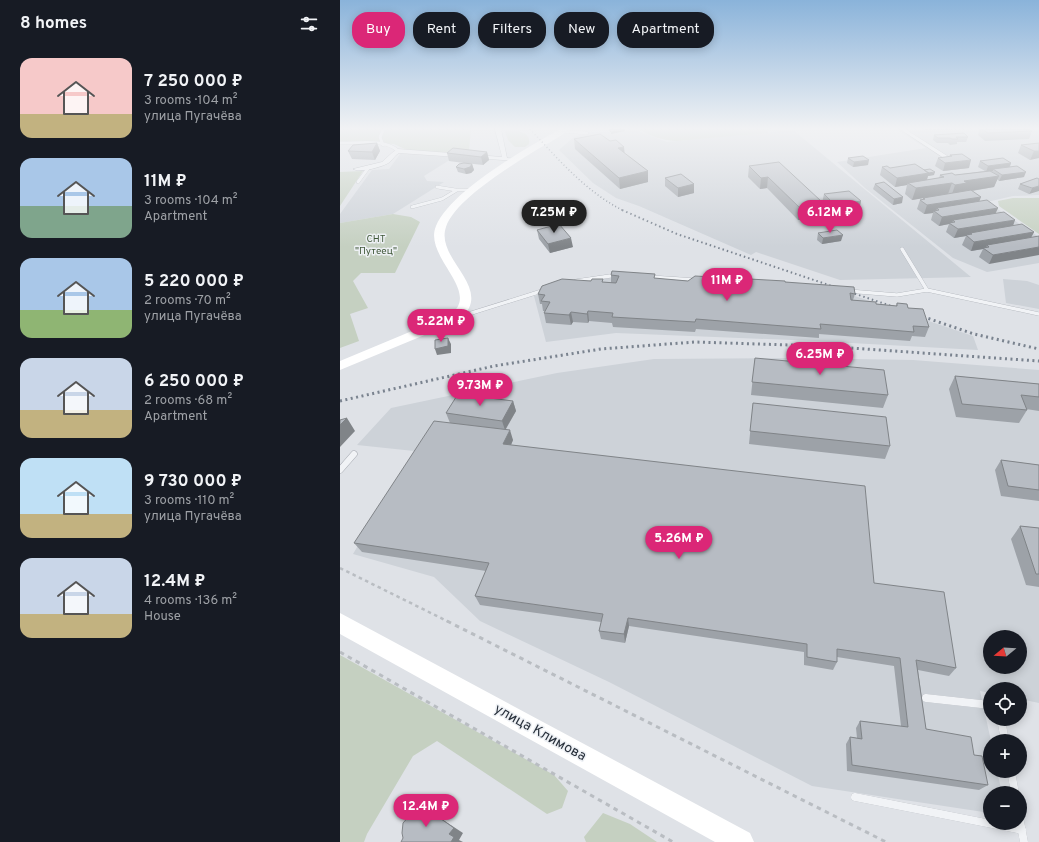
<!DOCTYPE html>
<meta charset="utf-8">
<style>
body{margin:0;font-family:Overpass,sans-serif;background:#242831;color:#f1f3f6;height:100vh;display:flex;flex-direction:column;font-size:15px;white-space:nowrap}
*{box-sizing:border-box;margin:0}
p{font-size:13px;color:#9ea1a6}
.icon{flex:none;width:22px;height:22px;fill:none;stroke:currentColor;stroke-width:2;stroke-linecap:round;stroke-linejoin:round}
.map{position:relative;flex:1;overflow:hidden}
.sheet{display:flex;flex-direction:column;background:#171b24;width:340px}
.sheet>*{flex:none}
.top-card{position:absolute;left:12px;top:12px;width:380px;height:36px;display:flex;gap:8px}
.needle{width:26px;rotate:252deg}
.fabs{position:absolute;left:643px;top:630px;display:grid;gap:8px}
.fabs a{display:grid;place-items:center;width:44px;height:44px;border-radius:50%;background:#171b24;box-shadow:0 2px 10px #0003;font-size:20px}
.price{position:absolute;translate:-50% -34px;padding:0 9px;border-radius:14px;background:#db2777;color:#fff;font-size:13px;line-height:26px;filter:drop-shadow(0 1px 2px #0008)}
.price::after{content:'';position:absolute;left:50%;top:24px;width:12px;height:9px;margin-left:-6px;background:inherit;clip-path:polygon(0 0,100% 0,50% 100%)}
.price.on{background:#222;color:#fff}
ul{padding:0;list-style:none}
li{display:flex;align-items:center;gap:12px;height:100px;padding:0 20px}
li span{display:grid;place-items:center;flex:none;width:112px;height:80px;border-radius:12px;color:#555}
li>.icon{margin-inline-start:auto}
span .icon{width:48px;height:48px;fill:#fffc;stroke-width:1}
li b{font-size:17px}
h2{display:flex;justify-content:space-between;align-items:center;height:48px;padding:0 20px;font-size:17px}
.tag{padding:0 14px;border-radius:16px;background:#171b24;box-shadow:0 2px 10px #0003;font-size:14px;line-height:36px}
.tag.on{background:#db2777;color:#fff}
main{display:flex;flex:1;min-height:0}
.map>svg:first-child{display:block}
</style>
<main>
<section class="sheet">
<h2>8 homes<svg class="icon" aria-label="filters" viewBox="0 0 24 24"><path d="M4 7h16M4 17h16"/><circle cx="9" cy="7" r="2"/><circle cx="15" cy="17" r="2"/></svg></h2>
<ul>
<li><span style="background:linear-gradient(#f6c9c9 70%,#c2b280 0)"><svg class="icon" aria-label="home" viewBox="0 0 24 24"><path d="M3 11l9-7 9 7M6 9v11h12V9"/></svg></span><div><b>7 250 000 ₽</b><p>3 rooms · 104 m²</p><p>улица Пугачёва</p></div></li>
<li><span style="background:linear-gradient(#a9c7e8 60%,#7fa58c 0)"><svg class="icon" aria-label="home" viewBox="0 0 24 24"><path d="M3 11l9-7 9 7M6 9v11h12V9"/></svg></span><div><b>11M ₽</b><p>3 rooms · 104 m²</p><p>Apartment</p></div></li>
<li><span style="background:linear-gradient(#a9c7e8 65%,#8fb573 0)"><svg class="icon" aria-label="home" viewBox="0 0 24 24"><path d="M3 11l9-7 9 7M6 9v11h12V9"/></svg></span><div><b>5 220 000 ₽</b><p>2 rooms · 70 m²</p><p>улица Пугачёва</p></div></li>
<li><span style="background:linear-gradient(#c9d6e8 65%,#c2b280 0)"><svg class="icon" aria-label="home" viewBox="0 0 24 24"><path d="M3 11l9-7 9 7M6 9v11h12V9"/></svg></span><div><b>6 250 000 ₽</b><p>2 rooms · 68 m²</p><p>Apartment</p></div></li>
<li><span style="background:linear-gradient(#bfe0f5 70%,#c2b280 0)"><svg class="icon" aria-label="home" viewBox="0 0 24 24"><path d="M3 11l9-7 9 7M6 9v11h12V9"/></svg></span><div><b>9 730 000 ₽</b><p>3 rooms · 110 m²</p><p>улица Пугачёва</p></div></li>
<li><span style="background:linear-gradient(#c9d6e8 70%,#c2b280 0)"><svg class="icon" aria-label="home" viewBox="0 0 24 24"><path d="M3 11l9-7 9 7M6 9v11h12V9"/></svg></span><div><b>12.4M ₽</b><p>4 rooms · 136 m²</p><p>House</p></div></li>
</ul>
</section>
<div class="map">
<svg width="699" height="842" viewBox="0 0 699 842">
<rect width="100%" height="100%" fill="#dfe2e7"/>
<path fill="#cdd2d8" fill-rule="evenodd" d="M288 129H292L327 142 453 130 631 277 500 280 416 252 411 255 299 206 276 198 253 183 219 150 234 137 251 132H268Z
M556 129H699V195L673 196 647 202 699 237V263L647 272 613 258 525 188 497 162 586 148Z
M61 153 116 156 84 176 87 181 104 182 53 214 0 223V214L32 170 49 169Z
M279 277 509 294 633 336 638 350 475 341 276 333 206 342 194 296 249 281Z
M663 279 687 281 699 285V309L666 303Z
M455 358 573 360 699 370V703L680 699V689H650V693L640 691 651 741 650 771H657L662 793H650V813L472 786 269 682 140 621 94 577 13 554 74 451 17 445 51 408 217 373 314 359ZM650 637H680V667H650Z"/>
<path fill="#c5d0c1" d="M0 129H131L129 151 101 154 69 151 54 144 0 141Z
M300 129H428V130L427 133 337 141C327 141 307 136 300 129Z
M169 130C179 131 191 132 189 144L185 147H175L168 140 165 132Z
M23 171 0 206V172Z
M673 198H699V234L659 206 658 201Z
M53 214 71 217 80 222 55 273H21L13 281 28 308 10 314 19 341 0 348V223Z
M0 655 214 775 228 791 222 808 207 814 97 741 73 756 27 834 24 842H0Z
M263 813 290 824 317 842H246L244 837Z"/>
<g fill="none" stroke-linecap="round" stroke-linejoin="round">
<g stroke="#a5a9b0" stroke-width="3.5">
<path id="lane-far4" d="M221 131 247 133
M0 143C17 144 45 138 58 151
M43 145 40 137 44 129
M18 182 29 167
M97 187 116 190
M72 207 102 199 117 190H132"/>
</g>
<g stroke="#a5a9b0" stroke-width="4">
<path id="lane-far3" d="M309 277 355 280
M236 281 277 275
M587 290 699 314
M508 291 557 295 587 290 562 249
M122 316 205 290"/>
</g>
<g stroke="#a5a9b0" stroke-width="5.5">
<path id="lane-far2" d="M117 318 126 315"/>
</g>
<g stroke="#a5a9b0" stroke-width="7">
<path id="lane-far1" d="M0 470 14 454"/>
</g>
<g stroke="#a5a9b0" stroke-width="8">
<path id="lane" d="M586 698 650 705
M661 719 665 741
M671 771 675 793
M515 797 682 830
M680 821 684 842"/>
</g>
<g stroke="#a5a9b0" stroke-width="1">
<path id="street" d="M155 129H161L167 158 178 159V161L59 153C55 155 53 159 50 162 43 167 20 173 13 169L42 162 53 152 58 149 162 157Z
M560 129H565L612 159 607 160Z"/>
</g>
<path stroke="#b9bdc2" stroke-width="2.5" stroke-dasharray="3.5 3.5" stroke-linecap="butt" d="M0 568 109 622"/>
<path stroke="#b9bdc2" stroke-width="3" stroke-dasharray="4.5 4.5" stroke-linecap="butt" d="M107 621 546 842
M0 652 333 842"/>
<use href="#lane-far4" stroke="#f1f3f6" stroke-width="3"/>
<use href="#lane-far3" stroke="#f1f3f6" stroke-width="3.5"/>
<use href="#lane-far2" stroke="#f1f3f6" stroke-width="4.5"/>
<use href="#lane-far1" stroke="#f1f3f6" stroke-width="6"/>
<use href="#lane" stroke="#f1f3f6" stroke-width="8"/>
<use href="#street" fill="#f1f3f6" fill-rule="evenodd"/>
<path fill="#fff" fill-rule="evenodd" d="M220 129H229C221 137 208 143 198 149 174 164 115 199 106 227 96 256 142 281 129 308 126 314 120 318 116 322L0 370V361L108 316C110 314 114 311 117 308 132 285 84 254 96 226 111 190 187 148 220 129Z
M0 613 410 833 414 842H375L0 634Z"/>
<path stroke="#7a838f" stroke-width="1.5" stroke-dasharray="1 2.5" stroke-linecap="butt" d="M190 129C219 160 246 192 284 211"/>
<path stroke="#7a838f" stroke-width="2" stroke-dasharray="1.5 3" stroke-linecap="butt" d="M282 210 337 234 581 316"/>
<path stroke="#7a838f" stroke-width="3" stroke-dasharray="2 3.5" stroke-linecap="butt" d="M578 315 634 334 699 349
M0 401 154 366 261 349 355 342 481 346 699 361"/>
</g>
<path fill="#9da2a8" d="M585 129H629L586 130Z
M640 129H689L692 131 689 139 645 141 638 135Z
M594 135 628 137 626 142H617V144L610 145 608 143H597L593 140Z
M234 139 284 153 308 182 280 189 235 149Z
M37 143 40 151 35 160 12 159 8 151Z
M699 143 690 160 678 153 681 145Z
M147 152 149 160 143 165 125 163 132 164 134 170 131 173 126 174 118 172 116 167 124 163 109 161 107 153Z
M610 155 629 168 603 171 595 166 598 158 609 157Z
M508 158 528 165 513 167 507 163Z
M640 161 671 163 670 167 684 177 659 181 657 179 654 187 632 191 639 202 673 225 694 232 691 238 649 264 639 257 643 249 631 251 622 245 626 236 614 238 606 232 609 224 599 226 591 220 593 213 584 214 577 209 580 200 583 199V198L572 200 565 194 567 185 555 187 540 175 542 167 550 168 584 170 594 175 588 176 587 180 599 178 600 175H615L645 171 638 167Z
M409 166 482 203 484 194 521 201 519 210 493 214 484 205 482 216 458 220 427 188 420 189 408 177Z
M325 178 354 184V193L338 197 325 186Z
M697 178 689 194 678 189 680 184Z
M535 184 562 203 553 205 533 189Z
M197 230 233 247 210 253 199 239Z
M478 233 501 241 482 244 477 240Z
M271 275 348 281 445 282 515 294 513 300 536 304 556 306 557 303 568 308 589 327 585 337 572 336 570 341 479 334V338L356 329 355 332 273 327 272 323 249 321 248 323 233 322 231 325 206 323 204 313 205 311H203L202 304H200L198 294 264 282 271 283Z
M415 358 548 395 543 408 411 395Z
M615 376 699 384V411L686 409 687 410 679 423 616 417 609 389Z
M173 401 176 411 166 429 173 440 171 445 534 583 616 668 609 676 578 670 586 729 634 755 648 785 639 790 507 771 506 744 510 737 517 738 516 728 520 721 561 726 554 666 497 657V662L493 670 464 665V652L289 626 285 643 261 639 259 631 261 622 140 605 135 596 146 571 22 552 14 543 110 423 106 413Z
M413 403 550 446 545 459 409 444Z
M661 460 699 465V501L661 496 655 470Z
M680 526 699 528V587L686 585 671 539Z"/>
<path fill="#808488" d="M285 129V131L271 134V132Z
M37 143 40 151 35 160 32 152Z
M284 147 285 157 278 148Z
M694 151H699V158L690 160Z
M147 152 149 160 143 165 141 157Z
M529 160 528 165 513 167 514 162Z
M631 160 629 168 603 171 605 163Z
M671 163 669 168 653 169V171L646 172 648 166Z
M132 164 134 170 131 173 126 174 124 169Z
M308 171V182L280 189 279 178Z
M595 172 594 175 588 176 586 182 568 183 567 185 555 187 557 178Z
M686 172 684 177 659 181 662 175Z
M659 176 654 187 624 192 611 197 615 185 624 181Z
M428 177 427 188 420 189 421 178Z
M612 183 608 194 572 200 576 188Z
M354 184V193L338 197V188Z
M699 186V191L689 194 692 188Z
M563 197 562 203 553 205 554 199Z
M641 197 638 205 599 210 597 208 596 212 594 211 593 213 584 214 587 205Z
M480 201H481V205H484L482 216 458 220 460 208Z
M521 201 519 210 493 214 495 205Z
M658 208 654 217 615 222 613 220 612 224 609 223V224L599 226 602 217Z
M675 220 672 229 632 234 630 233 629 236 626 235V236L614 238 618 229Z
M694 232 689 241 649 247 647 245 646 248H643V249L631 251 634 242Z
M503 235 501 241 482 244 483 238Z
M231 238 233 247 210 253 208 244Z
M699 247V255L649 264 653 255Z
M248 311 249 321 248 323 247 314Z
M231 312 233 322 231 325 229 315Z
M108 338 111 344V353L97 355 95 349Z
M173 401 176 411 165 430 162 421Z
M7 418 15 431 0 447V425Z
M170 430 173 440 167 454 163 444Z
M288 618 289 626 285 643 284 634Z
M84 807 94 814 123 833 119 840 123 842H111L109 834Z"/>
<path fill="#b7bcc3" stroke="#808488" d="M274 129H285L271 132 269 130Z
M642 129H689L692 131 648 133Z
M624 133 628 137H616L618 139H612L610 138H598L594 135Z
M260 134 270 141 276 140 284 147 278 148 308 171 279 178 234 139Z
M37 143 32 152 8 151 13 145Z
M699 143V151H694L681 145Z
M113 148 147 152 141 157 107 153Z
M622 154 631 160 605 163 598 158 612 156 610 155Z
M523 156 529 160 514 162 508 158Z
M663 158 671 163 648 166 640 161Z
M439 162 481 201H480L484 205 460 208 428 177 421 178 409 166Z
M124 163 132 164 130 167 124 169 116 167 119 164Z
M575 164 589 173 557 178 542 167 547 166 550 168Z
M677 166 686 172 662 175 653 169Z
M590 169 595 172 588 173 584 170Z
M650 171 659 176 624 181 627 183 615 185 612 183 576 188 568 183 604 177 600 175 612 173 615 175Z
M341 174 354 184 338 188 325 178Z
M697 178 699 179V186L692 188 680 184Z
M544 182 563 197 554 199 535 184Z
M631 190 641 197 587 205 580 200 585 199 583 198Z
M509 191 521 201 495 205 484 194Z
M647 200 658 208 602 217 594 211 599 210 597 208Z
M664 212 675 220 618 229 609 223 615 222 613 220Z
M219 224 231 238 208 244 197 230Z
M682 224 694 232 634 242 626 235 632 234 630 233Z
M497 230 503 235 483 238 478 233Z
M699 236V247L653 255 643 248 649 247 647 245Z
M272 271 315 274 314 278 348 281 355 276 445 281V282L514 287 515 294 510 293 511 300 536 302V304L557 306V303L567 304 568 308 583 309 589 327 573 326 574 332 480 324 481 329 356 319 355 322 272 317 273 313 248 311 247 314 231 312 229 315 204 313 210 302 201 301 205 295 198 294 202 286 222 279 251 281 252 279H263L262 282 276 283 279 276 271 275Z
M108 338V346L95 349V340Z
M415 358 544 370 548 395 412 382Z
M615 376 699 384V397L681 395 687 410 622 404Z
M118 394 173 401 162 421 106 413Z
M413 403 546 417 550 446 410 431Z
M7 418 0 425V420Z
M94 421 170 430 163 444 525 486 534 583 604 592 616 668 576 660 586 729 631 737 634 755 642 756 648 785 512 765 510 737 522 739 520 721 568 727 560 658 497 649V662L467 657V644L288 618 284 634 259 631 263 614 135 596 149 563 14 543Z
M661 460 699 465V490L668 486Z
M680 526 699 528V574H696Z
M84 807 114 828 109 834 114 837 111 842H61L63 838 62 833 63 823 70 815 74 812H81Z"/>
<linearGradient id="sky" x2="0" y2="1"><stop stop-color="#8ab3da"/><stop offset="0.52" stop-color="#f1f2f4"/><stop offset="1" stop-color="#f1f2f4" stop-opacity="0"/></linearGradient>
<rect width="699" height="247" fill="url(#sky)"/>
<g text-anchor="middle" dominant-baseline="central" stroke-width="3" stroke-linejoin="round" paint-order="stroke">
<g font-size="10" fill="#3f5738" stroke="#eef1f5">
<text x="36" y="239">СНТ<tspan x="36" dy="12">"Путеец"</tspan></text>
</g>
<g font-size="14" fill="#29313c" stroke="#eef1f5">
<text transform="translate(200 733) rotate(29)">улица Климова</text>
</g>
</g>
</svg>
<div class="fabs">
<a><svg class="needle" viewBox="-14 -14 28 28"><path d="M0-13l5 13h-10z" fill="#e53935"/><path d="M0 13l5-13h-10z" fill="#9ea1a6"/></svg></a>
<a><svg class="icon" aria-label="locate" viewBox="0 0 24 24"><circle cx="12" cy="12" r="6"/><path d="M12 2v4M12 18v4M2 12h4M18 12h4"/></svg></a>
<a>+</a>
<a>−</a>
</div>
<b class="price on" style="left:214px;top:234px">7.25M ₽</b>
<b class="price" style="left:490px;top:234px">6.12M ₽</b>
<b class="price" style="left:387px;top:302px">11M ₽</b>
<b class="price" style="left:101px;top:343px">5.22M ₽</b>
<b class="price" style="left:480px;top:376px">6.25M ₽</b>
<b class="price" style="left:140px;top:407px">9.73M ₽</b>
<b class="price" style="left:339px;top:560px">5.26M ₽</b>
<b class="price" style="left:86px;top:828px">12.4M ₽</b>
<div class="top-card">
<a class="tag on">Buy</a>
<a class="tag">Rent</a>
<a class="tag">Filters</a>
<a class="tag">New</a>
<a class="tag">Apartment</a>
</div>
</div>
</main>
